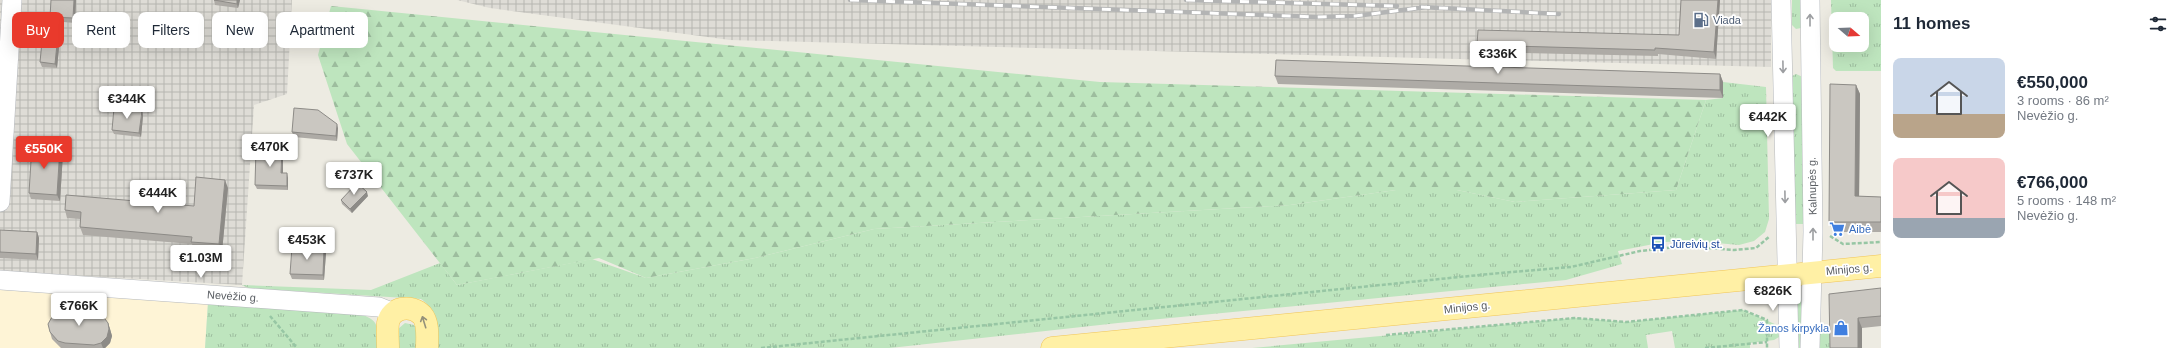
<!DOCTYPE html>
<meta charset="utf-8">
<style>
body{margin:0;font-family:Arial,sans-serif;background:#f2f2f3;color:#1f2937;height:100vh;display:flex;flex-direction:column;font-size:15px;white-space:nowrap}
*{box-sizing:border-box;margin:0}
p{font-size:13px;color:#747a83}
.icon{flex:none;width:22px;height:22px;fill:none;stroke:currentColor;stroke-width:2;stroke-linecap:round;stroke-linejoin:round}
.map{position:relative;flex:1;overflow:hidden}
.panel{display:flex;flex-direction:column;background:#fff;width:300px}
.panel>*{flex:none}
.hud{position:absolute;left:12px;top:12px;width:380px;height:36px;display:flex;gap:8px}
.needle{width:26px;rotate:109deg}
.fabs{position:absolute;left:1829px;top:12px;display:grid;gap:8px}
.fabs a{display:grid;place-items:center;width:40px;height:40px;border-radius:8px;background:#fff;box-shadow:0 4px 16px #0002;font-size:20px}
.price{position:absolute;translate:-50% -34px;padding:0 9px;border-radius:4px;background:#fff;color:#222;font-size:13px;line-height:26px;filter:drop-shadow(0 1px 2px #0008)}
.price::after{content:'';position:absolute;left:50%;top:24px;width:12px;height:9px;margin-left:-6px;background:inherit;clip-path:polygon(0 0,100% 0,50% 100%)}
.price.on{background:#e93a2c;color:#fff}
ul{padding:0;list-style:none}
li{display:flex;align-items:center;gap:12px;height:100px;padding:0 12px}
li span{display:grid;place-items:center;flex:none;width:112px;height:80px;border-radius:8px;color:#555}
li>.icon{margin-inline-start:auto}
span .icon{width:48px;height:48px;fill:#fffc;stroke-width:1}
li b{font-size:17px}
h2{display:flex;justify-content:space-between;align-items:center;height:48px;padding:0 12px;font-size:17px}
.tag{padding:0 14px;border-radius:8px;background:#fff;box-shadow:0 4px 16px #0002;font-size:14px;line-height:36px}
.tag.on{background:#e93a2c;color:#fff}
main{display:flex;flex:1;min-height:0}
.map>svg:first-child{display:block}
</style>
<main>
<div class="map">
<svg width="1881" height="348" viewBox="0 0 1881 348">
<defs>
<pattern id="industrial-grid" width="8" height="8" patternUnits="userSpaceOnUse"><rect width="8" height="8" fill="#dedcd6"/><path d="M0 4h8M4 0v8" fill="none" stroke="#b7b6b1"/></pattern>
<pattern id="grass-tufts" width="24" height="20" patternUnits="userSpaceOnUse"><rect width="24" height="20" fill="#bee5be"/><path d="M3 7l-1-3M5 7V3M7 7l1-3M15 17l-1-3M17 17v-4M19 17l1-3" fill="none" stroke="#9dbd9e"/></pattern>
<pattern id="forest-firs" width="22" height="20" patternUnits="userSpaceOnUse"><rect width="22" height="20" fill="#bee5be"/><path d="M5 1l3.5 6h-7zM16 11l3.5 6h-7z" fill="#9dbd9e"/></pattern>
</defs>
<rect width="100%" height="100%" fill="#edebe2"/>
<path fill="#fef4d6" d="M0 290 208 302 205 348H0Z"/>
<path fill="url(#industrial-grid)" d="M0 0H292L287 94 254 105 242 285 0 271Z
M457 0H1771V67L730 40 490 8Z"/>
<path fill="url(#grass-tufts)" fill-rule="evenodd" d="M1792 0H1804L1801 28 1796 29 1792 25Z
M1831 0H1881V71H1836L1833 68ZM1836 19H1862V45H1836Z
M1796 74 1805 78 1804 224H1794L1792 76Z
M1723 82 1766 87 1769 219 1765 232 1754 241 1739 245 1694 241 1664 242 1618 251 1622 264 1566 280 1118 323 890 348H436C436 329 438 311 421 299L248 288 242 285 371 290 440 263 457 285 592 259 646 278 755 258 874 229 1290 205 1396 190H1457L1515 202 1676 190 1706 100 1723 98Z
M1798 293 1802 301 1804 348H1794V309Z
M208 302 357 313C380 320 378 326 379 348H205Z
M1743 310 1777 325 1779 337 1774 340 1750 343V348H1675L1672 331 1646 335 1648 348H1252L1575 318 1626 322Z
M405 323 414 325 417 329 418 348H397L398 329Z
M1820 329H1833V348H1820Z"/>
<path fill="url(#forest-firs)" d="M331 6 1100 82 1706 100 1676 190 1515 202 1457 190H1396L1290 205 874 229 755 258 646 278 599 258 457 285 347 144 318 55Z"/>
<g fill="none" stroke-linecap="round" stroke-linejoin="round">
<g stroke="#b5b8bc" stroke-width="20">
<path id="minor" d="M1781 0 1789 348
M0 202 12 0
M0 280 379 307 394 313
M1810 348 1813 232 1810 0"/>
</g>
<g stroke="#f1c557" stroke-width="23">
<path id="major" d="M388 348C388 340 387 331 388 323 391 307 411 304 422 315 429 323 427 338 427 348
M1052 348 1881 266"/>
</g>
<path stroke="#97c6a4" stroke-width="2.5" stroke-dasharray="4 2" stroke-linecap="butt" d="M1830 236 1843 244 1881 242
M270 316 297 348
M1386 335 1575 318 1626 322 1743 310 1767 320V348
M761 348 1489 274 1571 267 1640 251 1685 246 1734 250 1756 248 1770 236
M1705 348 1767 342"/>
<use href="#minor" stroke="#fff" stroke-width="19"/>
<use href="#major" stroke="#fff0a5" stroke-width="22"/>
<g stroke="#b3b4b4" stroke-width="4.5">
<path id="rail" d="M850 0 1317 17 1355 16 1427 7
M1186 0 1397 6
M1421 7 1559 14"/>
</g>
<use href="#rail" stroke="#fff" stroke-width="3" stroke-dasharray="9" stroke-linecap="butt"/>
</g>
<path fill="#aeaba6" d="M51 0H76L75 23 52 21 50 17Z
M214 0H240L238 8 215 5Z
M1681 0H1720L1716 59 1658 54V56L1480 52 1477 45 1679 35Z
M57 44 59 48 57 68 42 67 40 62Z
M1720 74 1723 82V98L1278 84 1275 76Z
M1856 85 1860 94 1859 196 1881 197V232H1833L1829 222Z
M142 111 143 116 141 137 114 134 112 130Z
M338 128 337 141 294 137 292 132Z
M60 147 63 153 60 201 31 199 29 193Z
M283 154V173L288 178V190L257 189 255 185Z
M228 188 222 252 194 249 192 244 83 235 80 227V219L67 218 65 210 194 206Z
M368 196 352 213 342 204 341 200Z
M0 230 37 232 39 238 38 260 0 258Z
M326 253 324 280 292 279 290 274Z
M1881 288V326L1862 328V348H1830Z
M108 323 110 329 112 336 110 343 105 348H61L52 339 50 332Z"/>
<path fill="#8d8b87" d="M74 0H76L75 23 73 18Z
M237 0H240L238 8 237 4Z
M1718 0H1720L1716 59 1714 52Z
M57 44 59 48 57 68 55 64Z
M1720 74 1723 82V98L1720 90Z
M1856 85 1860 94 1859 206 1855 196Z
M142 111 143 116 141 137 139 133Z
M337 124 338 128 337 141 336 136Z
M60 147 63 153 60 201 57 195Z
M282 149 283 154V178L281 173Z
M287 173 288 178V190L287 186Z
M225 180 228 188 222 252 219 244Z
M367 192 368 196 352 213 350 209Z
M37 232 39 238 38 260 36 254Z
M324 248 326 253 324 280 323 275Z
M1858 318 1862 328V348H1858Z
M108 323 110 329 112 336 110 343 105 348H103L101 343Z"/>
<path fill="#cac7c1" stroke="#8d8b87" d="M51 0H74L73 18 50 17Z
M214 0H237V4Z
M1681 0H1718L1714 52 1655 48V50L1477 45 1478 30 1679 35Z
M42 42 57 44 55 64 40 62Z
M1276 60 1720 74V90L1275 76Z
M1830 84 1856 85 1855 196 1881 197V222H1829Z
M114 108 142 111 139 133 112 130Z
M294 108 318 110 337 124 336 136 292 132Z
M32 145 60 147 57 195 29 193Z
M256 148 282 149 281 173H287V186L255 185Z
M196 177 225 180 219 244 191 242 192 237 80 227 81 212 65 210 66 195 194 206Z
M357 183 367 192 350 209 341 200Z
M0 230 37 232 36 254 0 252Z
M292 247 324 248 323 275 290 274Z
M1881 288V316L1858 318V348H1830L1829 294Z
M71 309 88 311 102 315 108 323 109 329 107 337 101 343 94 345 65 343 58 341 50 332 48 324 52 317 63 311Z"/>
<defs><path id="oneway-shaft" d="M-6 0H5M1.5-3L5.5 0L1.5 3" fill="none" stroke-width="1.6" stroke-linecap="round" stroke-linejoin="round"/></defs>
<g stroke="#9c9ea1">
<use href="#oneway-shaft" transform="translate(1810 20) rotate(-90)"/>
<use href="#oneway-shaft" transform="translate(1783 67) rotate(89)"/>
<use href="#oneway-shaft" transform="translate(1785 197) rotate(89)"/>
<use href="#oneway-shaft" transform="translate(1813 234) rotate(-90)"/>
</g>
<use stroke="#94917a" href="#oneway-shaft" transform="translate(424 322) rotate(-107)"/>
<defs>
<g id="fuel-bare" transform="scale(1.2)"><path d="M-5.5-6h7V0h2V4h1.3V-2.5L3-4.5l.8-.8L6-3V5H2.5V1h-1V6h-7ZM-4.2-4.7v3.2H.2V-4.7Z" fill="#5c6f8a" stroke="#fff" stroke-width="2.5" paint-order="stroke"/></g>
<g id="supermarket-bare" transform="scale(1.2)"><path d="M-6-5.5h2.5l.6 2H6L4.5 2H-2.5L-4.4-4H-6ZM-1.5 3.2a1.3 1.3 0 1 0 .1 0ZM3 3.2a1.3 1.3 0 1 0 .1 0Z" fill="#3f7fe0" stroke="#fff" stroke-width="2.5" paint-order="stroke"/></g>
<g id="bus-bare" transform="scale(1.2)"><path d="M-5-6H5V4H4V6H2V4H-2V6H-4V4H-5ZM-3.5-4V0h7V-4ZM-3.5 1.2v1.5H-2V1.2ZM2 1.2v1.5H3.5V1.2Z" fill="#1a4fb4" stroke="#fff" stroke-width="2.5" paint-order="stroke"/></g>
<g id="shop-bare" transform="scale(1.2)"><path d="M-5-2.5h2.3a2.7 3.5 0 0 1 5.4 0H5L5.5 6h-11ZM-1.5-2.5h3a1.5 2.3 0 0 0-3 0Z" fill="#3f7fe0" stroke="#fff" stroke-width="2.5" paint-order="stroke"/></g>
</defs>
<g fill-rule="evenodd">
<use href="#fuel-bare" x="1701" y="20"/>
<use href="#supermarket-bare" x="1837" y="229"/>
<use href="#bus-bare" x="1658" y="244"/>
<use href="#shop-bare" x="1841" y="328"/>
</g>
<g text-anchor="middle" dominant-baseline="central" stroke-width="3.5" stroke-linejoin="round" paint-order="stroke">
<g font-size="11" fill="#4e5e75" stroke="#fff" text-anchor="start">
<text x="1713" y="20">Viada</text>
</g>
<g font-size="11" fill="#5a5e63" stroke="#fff">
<text transform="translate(1812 186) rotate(-91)">Kalnupės g.</text>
<text transform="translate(1849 269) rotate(-5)">Minijos g.</text>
<text transform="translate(233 296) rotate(4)">Nevėžio g.</text>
<text transform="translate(1467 307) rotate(-6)">Minijos g.</text>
</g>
<g font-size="11" fill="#366cbe" stroke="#fff" text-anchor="start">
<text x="1849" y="229">Aibė</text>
<text x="1829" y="328" text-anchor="end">Žanos kirpykla</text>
</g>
<g font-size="11" fill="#164399" stroke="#fff" text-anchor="start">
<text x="1670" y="244">Jūreivių st.</text>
</g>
</g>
</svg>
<div class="fabs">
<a><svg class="needle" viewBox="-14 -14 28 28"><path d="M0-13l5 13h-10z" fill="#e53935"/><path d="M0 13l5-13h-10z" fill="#747a83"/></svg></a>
</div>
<b class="price" style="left:1498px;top:75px">€336K</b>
<b class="price" style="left:127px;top:120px">€344K</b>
<b class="price" style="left:1768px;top:138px">€442K</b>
<b class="price" style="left:270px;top:168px">€470K</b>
<b class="price on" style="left:44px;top:170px">€550K</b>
<b class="price" style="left:354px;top:196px">€737K</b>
<b class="price" style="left:158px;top:214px">€444K</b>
<b class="price" style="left:307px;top:261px">€453K</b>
<b class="price" style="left:201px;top:279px">€1.03M</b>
<b class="price" style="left:1773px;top:312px">€826K</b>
<b class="price" style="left:79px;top:327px">€766K</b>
<div class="hud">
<a class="tag on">Buy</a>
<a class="tag">Rent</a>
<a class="tag">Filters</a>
<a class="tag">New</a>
<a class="tag">Apartment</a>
</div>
</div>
<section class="panel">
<h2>11 homes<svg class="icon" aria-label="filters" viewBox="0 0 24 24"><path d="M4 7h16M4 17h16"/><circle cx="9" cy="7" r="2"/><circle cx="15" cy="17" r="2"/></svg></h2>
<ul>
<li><span style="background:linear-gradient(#c9d6e8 70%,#b9a48a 0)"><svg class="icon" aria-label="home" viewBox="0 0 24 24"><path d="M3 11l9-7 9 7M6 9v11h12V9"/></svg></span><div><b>€550,000</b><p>3 rooms · 86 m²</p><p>Nevėžio g.</p></div></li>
<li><span style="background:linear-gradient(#f6c9c9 75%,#9aa5b1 0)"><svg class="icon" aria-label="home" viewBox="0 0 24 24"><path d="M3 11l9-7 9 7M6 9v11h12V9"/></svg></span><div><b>€766,000</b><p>5 rooms · 148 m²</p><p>Nevėžio g.</p></div></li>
</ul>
</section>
</main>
